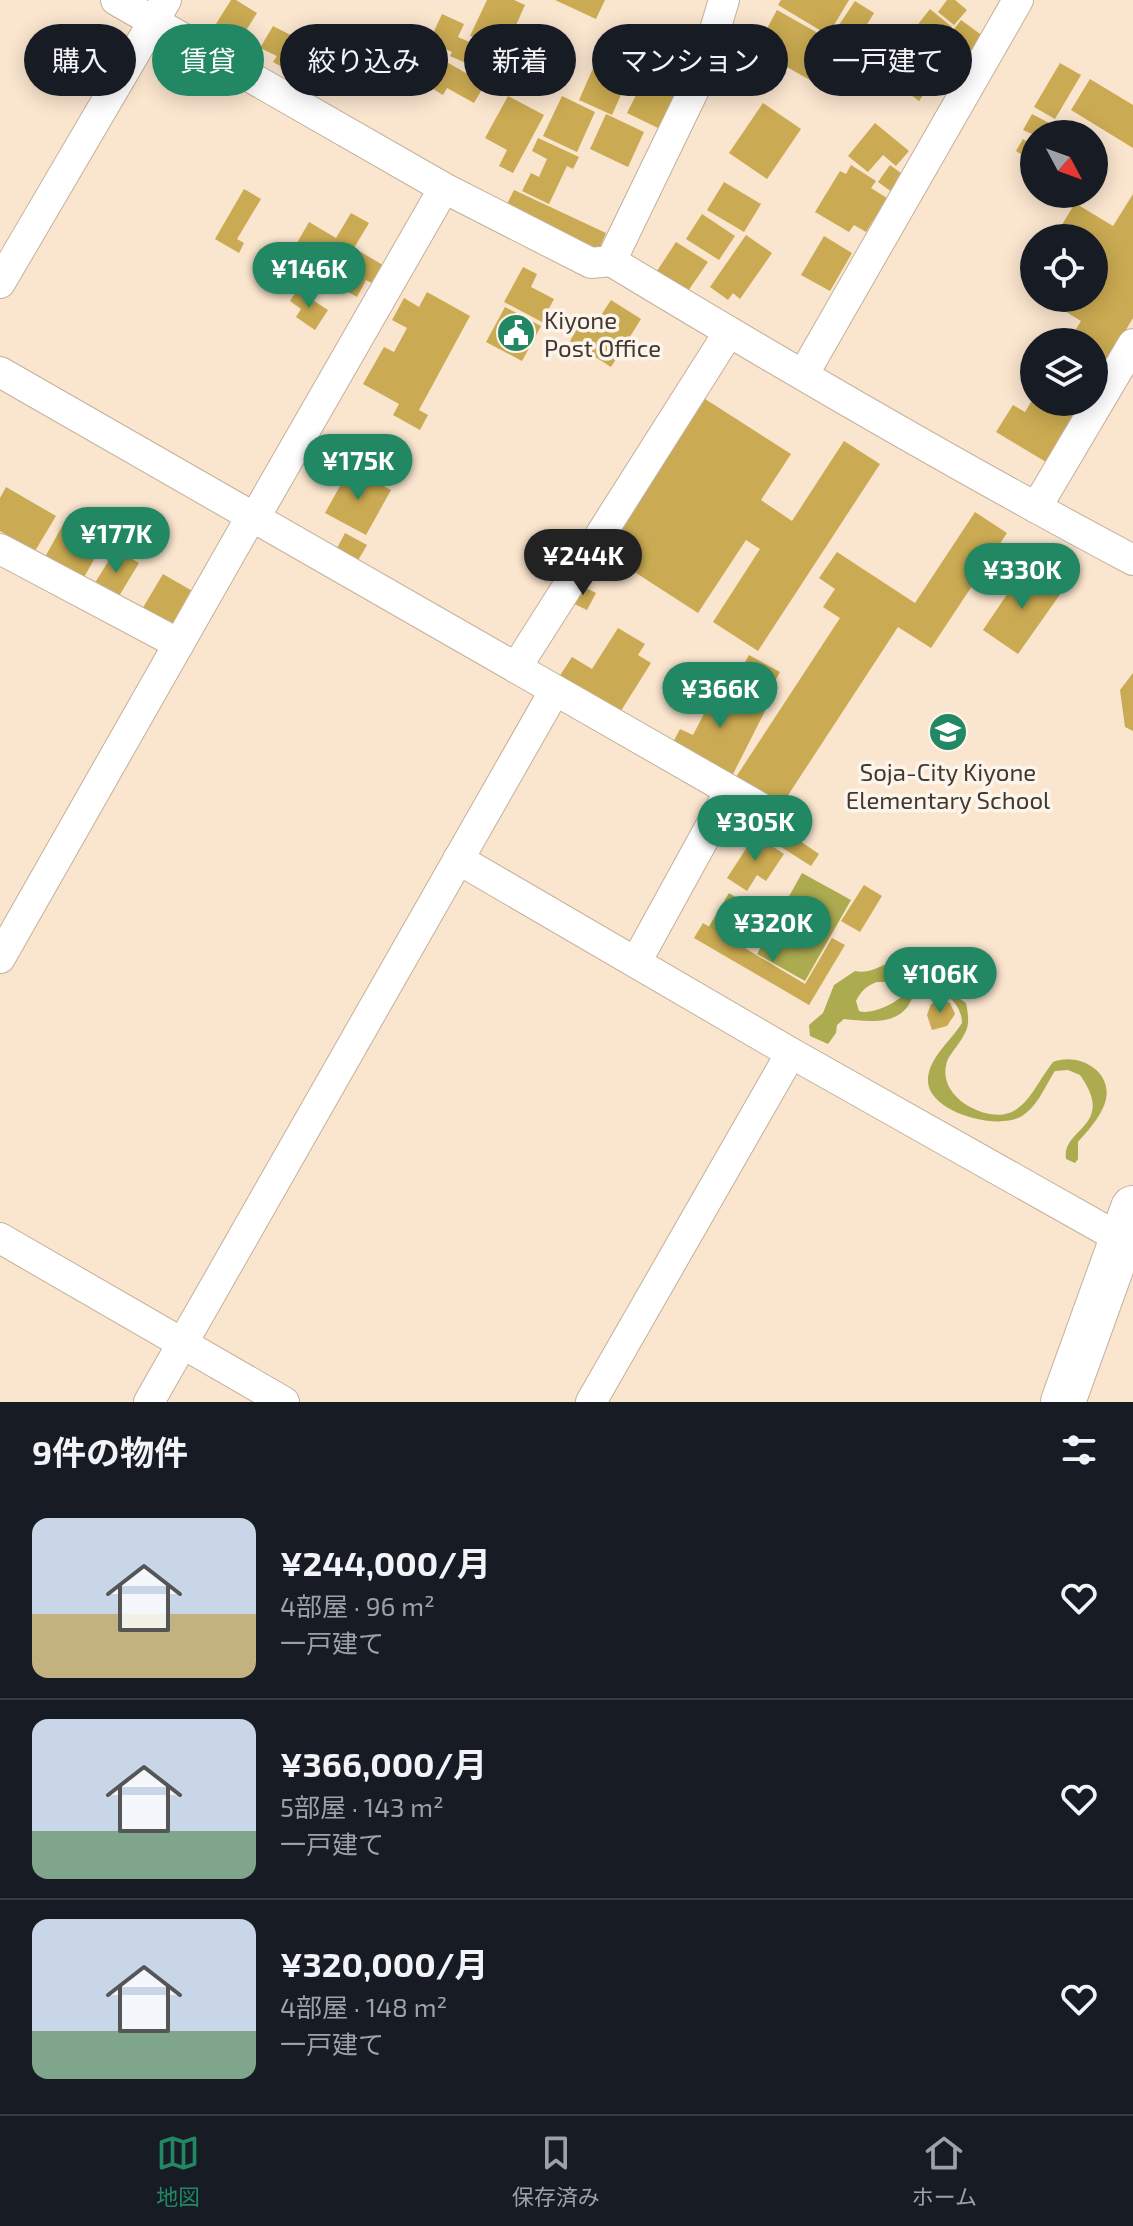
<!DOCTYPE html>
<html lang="ja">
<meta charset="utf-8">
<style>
body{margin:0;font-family:"Exo 2","Noto Sans JP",sans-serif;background:#242831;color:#f1f3f6;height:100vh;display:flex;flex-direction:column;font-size:30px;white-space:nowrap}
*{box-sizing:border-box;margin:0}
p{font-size:26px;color:#9ea1a6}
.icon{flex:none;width:44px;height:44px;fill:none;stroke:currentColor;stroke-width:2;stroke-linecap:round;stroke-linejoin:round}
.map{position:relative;height:1402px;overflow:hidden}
.panel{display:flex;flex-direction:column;background:#171b24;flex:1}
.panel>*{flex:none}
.banner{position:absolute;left:24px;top:24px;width:1086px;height:72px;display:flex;gap:16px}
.needle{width:52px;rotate:131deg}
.buttons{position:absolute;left:1020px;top:120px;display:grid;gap:16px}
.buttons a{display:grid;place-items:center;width:88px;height:88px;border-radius:50%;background:#171b24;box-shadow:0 4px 20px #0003;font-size:40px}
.price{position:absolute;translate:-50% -68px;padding:0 18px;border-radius:28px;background:#228863;color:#fff;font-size:26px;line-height:52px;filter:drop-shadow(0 2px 4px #0008)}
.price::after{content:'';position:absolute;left:50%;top:48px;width:24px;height:18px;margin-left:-12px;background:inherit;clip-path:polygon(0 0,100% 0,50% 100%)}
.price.selected{background:#222;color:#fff}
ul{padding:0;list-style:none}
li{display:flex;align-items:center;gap:24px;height:200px;padding:0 32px}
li+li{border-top:2px solid #363941}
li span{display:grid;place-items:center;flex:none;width:224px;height:160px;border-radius:16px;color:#555}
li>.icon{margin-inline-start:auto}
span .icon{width:96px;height:96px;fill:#fffc;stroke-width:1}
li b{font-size:34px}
h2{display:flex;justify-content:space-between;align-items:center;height:96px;padding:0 32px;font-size:34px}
.pill{padding:0 28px;border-radius:36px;background:#171b24;box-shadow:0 4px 20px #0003;font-size:28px;line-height:72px}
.pill.selected{background:#228863;color:#fff}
.tab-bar{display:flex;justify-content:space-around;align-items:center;height:112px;border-top:2px solid #363941;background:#171b24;font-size:22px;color:#9ea1a6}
.tab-bar a{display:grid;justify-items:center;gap:4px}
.tab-bar .selected{color:#228863}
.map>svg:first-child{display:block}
</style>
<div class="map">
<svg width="1133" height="1402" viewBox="0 0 1133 1402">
<rect width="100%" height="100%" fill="#fae5ce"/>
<path fill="#acab50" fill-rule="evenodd" d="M802 873 851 900 805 981 757 954Z
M729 893 759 911 736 951 705 933Z
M900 960H914L937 983 966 1003C968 1013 970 1024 965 1033 961 1042 953 1050 948 1059 937 1086 962 1107 985 1113 1024 1123 1033 1087 1053 1062 1076 1052 1112 1069 1106 1099 1103 1114 1088 1131 1078 1142V1159L1075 1163 1066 1159C1061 1128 1117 1127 1080 1075L1068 1070 1055 1071C1045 1086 1038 1106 1022 1116 999 1131 930 1113 928 1082 927 1059 951 1041 962 1023 962 1001 939 985 918 989 913 995 912 1000 908 1006 894 1026 865 1021 844 1019L837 1025 836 1033 828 1044 810 1036 809 1025 823 1013 834 985 855 971C872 975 884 962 900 960ZM877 982H891L897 985 901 997C892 1005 870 1015 859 1011L856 1001C861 991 866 986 877 982Z"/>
<path fill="#caaa52" d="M231 0H236L257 13 234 50 209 35Z
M487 0H514L525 5 504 52 470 36Z
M555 0H605L596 19Z
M781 0H849L828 35 778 5Z
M947 0H955L967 10 954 25 938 12Z
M855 1 874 13 857 41 837 28Z
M930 9 952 27 918 70 901 57 906 50 901 46Z
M777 10 832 41 810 80 748 45 757 30 764 34Z
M442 14 464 24 458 37 492 52 484 71 450 56 452 52 429 42Z
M961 20 983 36 964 62 968 65 951 88 931 73 941 59 935 54Z
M273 26 308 44 293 73 273 62 277 56 260 48Z
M612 35 646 49 639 63 619 55 635 63 612 115 579 100 602 48 606 50Z
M875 42 931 84 919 101 863 59Z
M657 49 691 64 683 80 650 65Z
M443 60 485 84 474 103 447 88 443 95 428 86Z
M1060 63 1081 75 1055 119 1034 107Z
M655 73 680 85 658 128 627 113 645 77 651 80Z
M1090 79 1133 105V148L1071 110Z
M508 96 544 115 513 173 499 166 507 150 485 138Z
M562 96 595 112 577 152 543 136Z
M763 103 801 129 767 179 729 153Z
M606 114 644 132 628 167 590 149Z
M1032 114 1051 124 1046 134 1034 135 1023 130Z
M875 123 909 151 896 166 883 155 868 172 848 156Z
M538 138 579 157 573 169 567 166 549 204 522 191 531 173 539 177 547 159 532 151Z
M1023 139 1034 146 1027 158 1016 151Z
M851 165 876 181 871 188 887 198 866 232 854 225 849 232 815 212 840 171 846 174Z
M890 165 905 176 892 192 878 182Z
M724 182 761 204 744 232 707 210Z
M244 189 261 199 237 239 244 243 239 253 215 239Z
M514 190 606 233 598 252 505 208Z
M1133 194V318L1094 383V342H1068L1081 321 1043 298H1094V238H1054L1075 203 1113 226Z
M351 213 369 223 354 248 388 268 377 286 366 280 357 297 332 283 327 291 295 273 300 263 289 257 309 222 336 238Z
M702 214 735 236 719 260 686 239Z
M746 235 772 253 740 299 733 293 728 300 710 287Z
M824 236 852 253 830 291 801 275Z
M676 242 708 262 688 291 657 271Z
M523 267 537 274 531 287 554 299 542 322 504 302Z
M297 290 328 310 315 330 296 317 301 309 290 301Z
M427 292 470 316 419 410 428 415 420 430 393 415 399 404 363 384 384 347 394 352 407 328 392 320 404 298 419 307Z
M611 300 641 319 611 367 570 341 585 316 596 323Z
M505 307 541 326 522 361 486 342Z
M702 397 791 454 761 500 792 521 844 441 880 464 758 651 713 622 760 549 746 540 698 613 602 551Z
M1034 397V402H1082L1046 462 996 432 1013 405 1025 412Z
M350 468 391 490 366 535 325 513Z
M6 487 56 516 35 551 0 531V498Z
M975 512 1007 533 931 648 898 627 781 806 736 777 840 618 823 607 835 589 819 578 837 552 915 603Z
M66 519 105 540 83 579 44 559Z
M345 533 367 545 357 562 336 550Z
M116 549 139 563 116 601 93 586Z
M1025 568 1061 593 1018 654 983 630Z
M163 574 194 592 172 629 141 611Z
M578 584 596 593 587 610 570 602Z
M618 628 645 644 638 655 651 663 619 714 559 677 572 657 592 669Z
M749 655 780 672 766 698 734 682Z
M1133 673V731L1125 727 1120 690Z
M706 678 766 709 730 780 670 748 680 729 693 735 706 710 694 703Z
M790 834 819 854 811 866 781 847Z
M755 835 784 854 766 881 757 875 747 891 727 878Z
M864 885 882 896 860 932 841 921Z
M703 923 805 984 832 938 845 945 809 1005 694 938Z
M941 1000 950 1003 955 1014 947 1026 932 1030 927 1015 931 1004Z"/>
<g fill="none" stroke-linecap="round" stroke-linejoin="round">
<g stroke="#c4b09a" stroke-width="32">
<path id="minor" d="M116 0 444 188 591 263 611 261C783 365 956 466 1133 560
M611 261 702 73 724 0
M0 283 166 0
M0 372 759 807
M803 375 1018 0
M1036 508 1133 344
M254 519 444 188
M0 549 179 644
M516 668 729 332
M458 859 791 1053 1121 1239
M0 958 251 517
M636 962 730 791
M0 1238 284 1402
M149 1402 555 690
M591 1402 791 1053"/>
</g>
<g stroke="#c4b09a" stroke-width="46">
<path id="secondary" d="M1063 1402 1133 1208"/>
</g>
<use href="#minor" stroke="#fff" stroke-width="30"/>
<use href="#secondary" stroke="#fff" stroke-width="44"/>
</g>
<defs>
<g id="civic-disc" transform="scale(2)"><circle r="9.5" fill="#228863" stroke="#fdf5eb"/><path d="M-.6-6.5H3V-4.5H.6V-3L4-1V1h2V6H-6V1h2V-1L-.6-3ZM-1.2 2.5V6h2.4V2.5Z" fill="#fff"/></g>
<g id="school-disc" transform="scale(2)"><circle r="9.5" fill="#228863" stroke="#fdf5eb"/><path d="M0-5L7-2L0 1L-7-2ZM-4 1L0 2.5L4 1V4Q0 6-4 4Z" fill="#fff"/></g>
</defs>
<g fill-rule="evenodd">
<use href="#civic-disc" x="516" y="333"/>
<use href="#school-disc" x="948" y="732"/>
</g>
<g text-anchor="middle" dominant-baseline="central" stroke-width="7" stroke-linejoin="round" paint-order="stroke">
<g font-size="24" fill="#413930" stroke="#fdf5eb" text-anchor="start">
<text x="544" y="319">Kiyone<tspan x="544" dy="28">Post Office</tspan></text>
<text x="948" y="771" text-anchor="middle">Soja-City Kiyone<tspan x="948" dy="28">Elementary School</tspan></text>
</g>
</g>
</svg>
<div class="buttons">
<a><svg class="needle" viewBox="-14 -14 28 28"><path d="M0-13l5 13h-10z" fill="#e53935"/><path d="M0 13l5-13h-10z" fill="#9ea1a6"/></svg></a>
<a><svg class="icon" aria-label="locate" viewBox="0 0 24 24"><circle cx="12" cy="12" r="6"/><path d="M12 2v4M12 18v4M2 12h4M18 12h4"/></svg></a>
<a><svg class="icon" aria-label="layers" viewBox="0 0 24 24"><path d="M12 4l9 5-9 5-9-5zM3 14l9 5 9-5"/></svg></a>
</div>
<b class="price" style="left:309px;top:310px">¥146K</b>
<b class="price" style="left:358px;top:502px">¥175K</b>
<b class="price" style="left:116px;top:575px">¥177K</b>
<b class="price selected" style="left:583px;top:597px">¥244K</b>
<b class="price" style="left:1022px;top:611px">¥330K</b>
<b class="price" style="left:720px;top:730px">¥366K</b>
<b class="price" style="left:755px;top:863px">¥305K</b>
<b class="price" style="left:773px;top:964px">¥320K</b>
<b class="price" style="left:940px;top:1015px">¥106K</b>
<div class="banner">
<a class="pill">購入</a>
<a class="pill selected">賃貸</a>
<a class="pill">絞り込み</a>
<a class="pill">新着</a>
<a class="pill">マンション</a>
<a class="pill">一戸建て</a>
</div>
</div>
<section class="panel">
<h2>9件の物件<svg class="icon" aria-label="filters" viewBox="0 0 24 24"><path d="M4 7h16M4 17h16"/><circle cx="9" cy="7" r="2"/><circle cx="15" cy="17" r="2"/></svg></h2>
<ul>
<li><span style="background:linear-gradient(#c9d6e8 60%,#c2b280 0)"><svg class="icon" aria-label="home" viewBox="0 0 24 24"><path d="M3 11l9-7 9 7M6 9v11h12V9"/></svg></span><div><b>¥244,000/月</b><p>4部屋 · 96 m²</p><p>一戸建て</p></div><svg class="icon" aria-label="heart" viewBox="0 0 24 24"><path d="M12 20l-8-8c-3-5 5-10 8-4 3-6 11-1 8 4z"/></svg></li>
<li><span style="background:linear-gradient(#c9d6e8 70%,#7fa58c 0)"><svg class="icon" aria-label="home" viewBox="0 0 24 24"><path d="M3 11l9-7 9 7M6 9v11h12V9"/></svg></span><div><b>¥366,000/月</b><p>5部屋 · 143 m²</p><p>一戸建て</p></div><svg class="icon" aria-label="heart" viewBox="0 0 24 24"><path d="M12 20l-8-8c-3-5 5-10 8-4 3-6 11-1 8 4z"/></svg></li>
<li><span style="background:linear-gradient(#c9d6e8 70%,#7fa58c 0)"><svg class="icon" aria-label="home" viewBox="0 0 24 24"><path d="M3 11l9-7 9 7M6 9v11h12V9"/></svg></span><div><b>¥320,000/月</b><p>4部屋 · 148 m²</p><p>一戸建て</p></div><svg class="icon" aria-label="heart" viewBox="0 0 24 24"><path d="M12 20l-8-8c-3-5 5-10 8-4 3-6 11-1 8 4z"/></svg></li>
</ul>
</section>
<nav class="tab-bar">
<a class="selected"><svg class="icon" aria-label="map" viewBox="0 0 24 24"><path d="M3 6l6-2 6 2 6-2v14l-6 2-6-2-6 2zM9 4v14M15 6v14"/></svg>地図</a>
<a><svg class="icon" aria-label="saved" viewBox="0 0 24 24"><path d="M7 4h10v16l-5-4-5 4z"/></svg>保存済み</a>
<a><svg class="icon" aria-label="home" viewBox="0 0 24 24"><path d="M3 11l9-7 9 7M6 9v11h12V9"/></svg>ホーム</a>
</nav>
